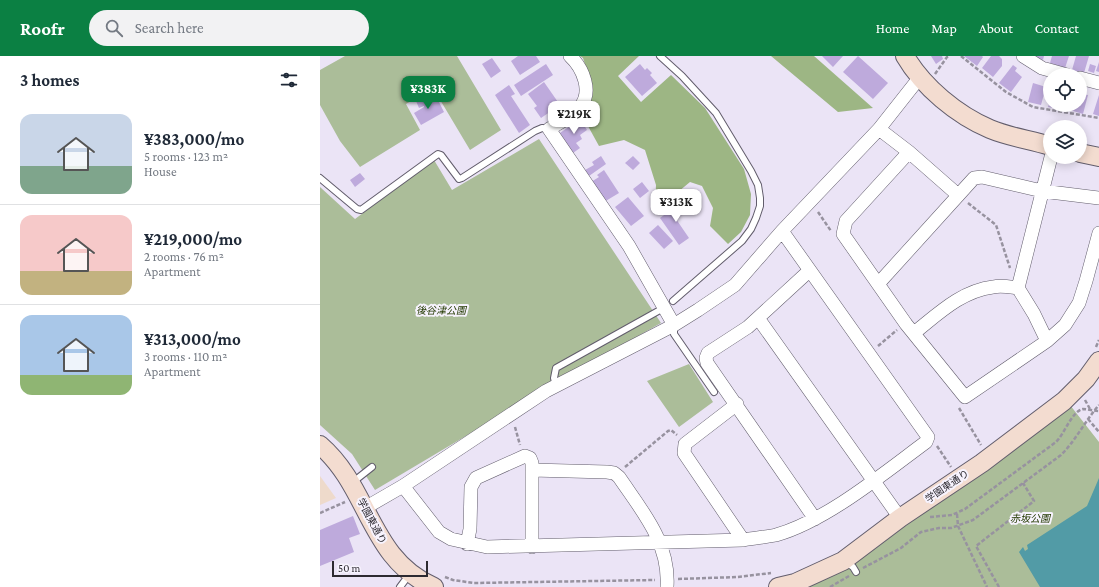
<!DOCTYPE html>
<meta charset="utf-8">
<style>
body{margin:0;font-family:"Crimson Pro","Noto Sans JP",serif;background:#f2f2f3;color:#1f2937;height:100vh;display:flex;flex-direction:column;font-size:15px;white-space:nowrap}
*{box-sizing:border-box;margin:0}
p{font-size:13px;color:#747a83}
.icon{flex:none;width:22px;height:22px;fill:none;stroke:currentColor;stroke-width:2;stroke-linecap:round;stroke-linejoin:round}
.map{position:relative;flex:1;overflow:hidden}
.details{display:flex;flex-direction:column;background:#fff;width:320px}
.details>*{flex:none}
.buttons{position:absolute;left:723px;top:12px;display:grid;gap:8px}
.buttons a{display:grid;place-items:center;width:44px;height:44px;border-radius:50%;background:#fff;box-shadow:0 2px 10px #0003;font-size:20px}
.scale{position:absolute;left:12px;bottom:10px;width:96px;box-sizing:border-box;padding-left:4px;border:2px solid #2d2a31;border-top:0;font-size:11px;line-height:14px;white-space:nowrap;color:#2d2a31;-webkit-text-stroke:3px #f7f3fe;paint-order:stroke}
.price{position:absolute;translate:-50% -34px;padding:0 9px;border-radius:8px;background:#fff;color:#222;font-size:13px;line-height:26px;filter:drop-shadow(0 1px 2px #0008)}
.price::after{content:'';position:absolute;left:50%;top:24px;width:12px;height:9px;margin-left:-6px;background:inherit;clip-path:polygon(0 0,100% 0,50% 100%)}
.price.active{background:#0b8043;color:#fff}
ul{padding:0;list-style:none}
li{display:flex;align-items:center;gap:12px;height:100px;padding:0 20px}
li+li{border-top:1px solid #e0e1e3}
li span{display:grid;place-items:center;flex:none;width:112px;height:80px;border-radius:12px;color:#555}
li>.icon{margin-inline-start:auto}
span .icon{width:48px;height:48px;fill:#fffc;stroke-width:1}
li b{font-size:17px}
h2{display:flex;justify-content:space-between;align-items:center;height:48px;padding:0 20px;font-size:17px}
header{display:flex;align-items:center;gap:24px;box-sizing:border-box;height:56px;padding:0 20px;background:#0b8043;color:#fff}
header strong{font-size:19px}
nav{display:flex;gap:22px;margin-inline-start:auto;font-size:14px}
.search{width:280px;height:36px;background:#f2f2f3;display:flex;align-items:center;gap:10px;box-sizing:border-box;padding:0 14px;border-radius:22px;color:#747a83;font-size:15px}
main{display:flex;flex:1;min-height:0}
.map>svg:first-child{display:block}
</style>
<header>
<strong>Roofr</strong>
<div class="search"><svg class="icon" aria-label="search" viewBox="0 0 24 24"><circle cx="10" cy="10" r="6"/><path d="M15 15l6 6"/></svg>Search here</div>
<nav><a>Home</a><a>Map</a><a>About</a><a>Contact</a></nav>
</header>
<main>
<section class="details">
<h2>3 homes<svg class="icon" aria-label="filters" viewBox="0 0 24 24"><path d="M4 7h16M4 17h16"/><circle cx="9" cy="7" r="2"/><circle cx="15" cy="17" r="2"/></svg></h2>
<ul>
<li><span style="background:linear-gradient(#c9d6e8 65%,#7fa58c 0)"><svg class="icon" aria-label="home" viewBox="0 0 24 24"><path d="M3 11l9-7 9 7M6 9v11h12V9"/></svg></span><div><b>¥383,000/mo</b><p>5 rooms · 123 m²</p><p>House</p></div></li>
<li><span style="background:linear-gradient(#f6c9c9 70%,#c2b280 0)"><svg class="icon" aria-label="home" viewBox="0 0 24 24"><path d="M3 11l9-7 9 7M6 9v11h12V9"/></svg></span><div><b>¥219,000/mo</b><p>2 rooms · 76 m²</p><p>Apartment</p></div></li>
<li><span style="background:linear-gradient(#a9c7e8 75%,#8fb573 0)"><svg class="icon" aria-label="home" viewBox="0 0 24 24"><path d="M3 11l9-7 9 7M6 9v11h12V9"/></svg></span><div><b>¥313,000/mo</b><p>3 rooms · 110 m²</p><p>Apartment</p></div></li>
</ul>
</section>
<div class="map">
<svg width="779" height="531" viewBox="0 0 779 531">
<rect width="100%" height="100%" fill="#ebe4f6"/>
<path fill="#eedacb" d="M0 420 16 442 0 449Z"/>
<path fill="#abbd99" d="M25 0H137L181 74 150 94 113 32 86 48 100 74 40 111 20 85 0 49V14Z
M219 83 341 267 235 327 55 434 32 398 0 369V131L35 163 114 104 132 134Z
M369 308 393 346 359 371 327 325Z
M750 349 779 386V531H483Z"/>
<path fill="#9db684" d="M260 0H319L298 20 321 46 351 19 385 52 424 113 431 138 430 159 421 176 408 188 390 170 393 152 382 130 370 126 335 155 336 129 325 94 304 84 279 90 263 61 272 29 263 2Z
M451 0H494L553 52 518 56Z"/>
<path fill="#529ba6" d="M779 422V531H720L699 496 703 491 705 495 708 493 707 489 767 450Z"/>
<path fill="#beaadc" d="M198 0H216L220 6 200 19 191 5Z
M502 0H523L513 11Z
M538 0 568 27 553 43 523 16Z
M611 0H622L623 3 616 8Z
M644 0H662L663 1 657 10Z
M671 0H679L682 3V10L673 21 662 12Z
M711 0H724L723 4Z
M732 0H749L745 12 730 7Z
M756 0H769L764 17 752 14Z
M172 2 181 15 171 22 162 8Z
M779 6V16L776 15Z
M226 8 233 19 201 40 194 29Z
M320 8 325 14 327 12 332 17 330 19 337 27 322 40 305 21Z
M770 8 776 10 774 17 768 15Z
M693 9 697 12 695 15 702 21 691 36 679 27Z
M224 26 240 49 221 62 214 52 217 50 208 38Z
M713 27 726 31 721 49 708 46Z
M189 29 195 38 191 40 210 69 199 77 175 39Z
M760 33 763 34 762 38 768 39 763 58 750 54 751 49H760Z
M779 39V60L773 58Z
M106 40 110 46 117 42 124 56 101 69 94 57 104 51V50L99 52 96 45Z
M730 45V49H742L741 54 728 51Z
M260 63 267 74 260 79 262 83 256 87 260 92 253 97 240 77Z
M281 100 286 108 269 120 265 114 274 109 272 106Z
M313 100 320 107 313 114 305 107Z
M284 114 299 137 284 146 271 126 279 121 277 119Z
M40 117 45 123 35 131 30 124Z
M322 126 329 135 320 142 313 133Z
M308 141 324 160 311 170 295 151Z
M362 146 368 154 356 163 369 182 359 189 340 162Z
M338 169 353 185 344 193 329 177Z
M33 460 40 478 29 482 34 496 0 510V474Z"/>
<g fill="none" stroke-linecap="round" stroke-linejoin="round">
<g stroke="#625d6c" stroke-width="8">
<path id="lane" d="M340 0 362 20 396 57 431 115 438 129 440 142V150L436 162 431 173 422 185 353 245
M0 122 37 153 41 154 118 98 121 99 139 123 142 122 215 75 222 72 229 73
M354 269V278L394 336
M236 330 234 322 236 312 340 254
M33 426 52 411
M526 506 533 511 536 516
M80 531 89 519"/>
</g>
<g stroke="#625d6c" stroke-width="14">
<path id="street" d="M250 0C263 12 273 36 260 51 255 59 237 68 229 73L309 190 354 269
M703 0 722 12 747 19
M760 22 779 27
M559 73 589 96 638 139
M589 96 526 165 523 178 586 268 645 341 727 285 745 269 759 247 766 225 779 177
M489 215 428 271 388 297 386 302 387 307 495 463
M558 228 654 122 662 121 722 135 779 142
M438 262 580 462
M594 277C618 258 641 235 673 231 681 229 690 231 698 232
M727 285 714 258 698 232 731 101
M417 348 365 388 364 397 423 484
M212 414 287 416 294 417 299 421C322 455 350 487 347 531
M83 430 119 476 131 483 167 491 423 484C434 482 446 481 456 479 506 465 564 417 606 386L608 381 462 175
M45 452 83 430 226 335 354 269 378 254 415 229 462 175 559 73 600 21
M147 488 150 473 151 431 156 422 205 400 210 402 212 407V491"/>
</g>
<g stroke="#625d6c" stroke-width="20">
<path id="secondary" d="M585 0C603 31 637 59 670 73 689 81 711 84 730 90
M760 97 779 101
M0 389C50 432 49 503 114 531
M458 531 475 527 523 505 580 462 662 407 744 345 766 323 779 305"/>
</g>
<path stroke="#97929f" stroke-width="2.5" stroke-dasharray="4 2" stroke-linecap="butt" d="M641 0 686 36 713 51 779 62
M615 18 627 1 630 0
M648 147 676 169 690 212
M498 156 511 175
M558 290 577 274
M776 291 779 284
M765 344 770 353
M639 352 661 389
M768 363 779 376
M195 371 200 389
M617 390 631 411
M305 411 348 375 351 374 357 379
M0 457 25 446
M637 458 638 470 667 531
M610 461 632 459 645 453 736 386C745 377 752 355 763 353 768 353 774 355 779 355
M543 512 581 492 601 476 619 472H631L653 464 741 399C756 384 765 365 779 349
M125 521 133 524 154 527 335 524
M358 523 418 521 451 517
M510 531 529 520
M679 531 656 490 714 445 703 427"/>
<use href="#lane" stroke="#fff" stroke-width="6"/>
<use href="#street" stroke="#fff" stroke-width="13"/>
<use href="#secondary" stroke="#f3dcd0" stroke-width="18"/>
</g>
<g text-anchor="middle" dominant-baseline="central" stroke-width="4" stroke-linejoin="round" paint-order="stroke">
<g font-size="10" font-style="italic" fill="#253b03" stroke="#f7f3fe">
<text x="121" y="254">後谷津公園</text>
<text x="710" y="462">赤坂公園</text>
</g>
<g font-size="10" fill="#2d2a31" stroke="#f7f3fe">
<text transform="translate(627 430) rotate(-34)">学園東通り</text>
<text transform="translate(52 465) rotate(62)">学園東通り</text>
</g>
</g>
</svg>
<div class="buttons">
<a><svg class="icon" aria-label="locate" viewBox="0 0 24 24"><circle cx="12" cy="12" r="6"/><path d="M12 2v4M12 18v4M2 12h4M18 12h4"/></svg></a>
<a><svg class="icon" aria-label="layers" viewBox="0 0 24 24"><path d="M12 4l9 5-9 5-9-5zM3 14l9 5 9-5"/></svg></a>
</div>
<div class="scale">50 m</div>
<b class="price active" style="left:108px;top:54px">¥383K</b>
<b class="price" style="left:254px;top:79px">¥219K</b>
<b class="price" style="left:356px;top:167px">¥313K</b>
</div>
</main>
